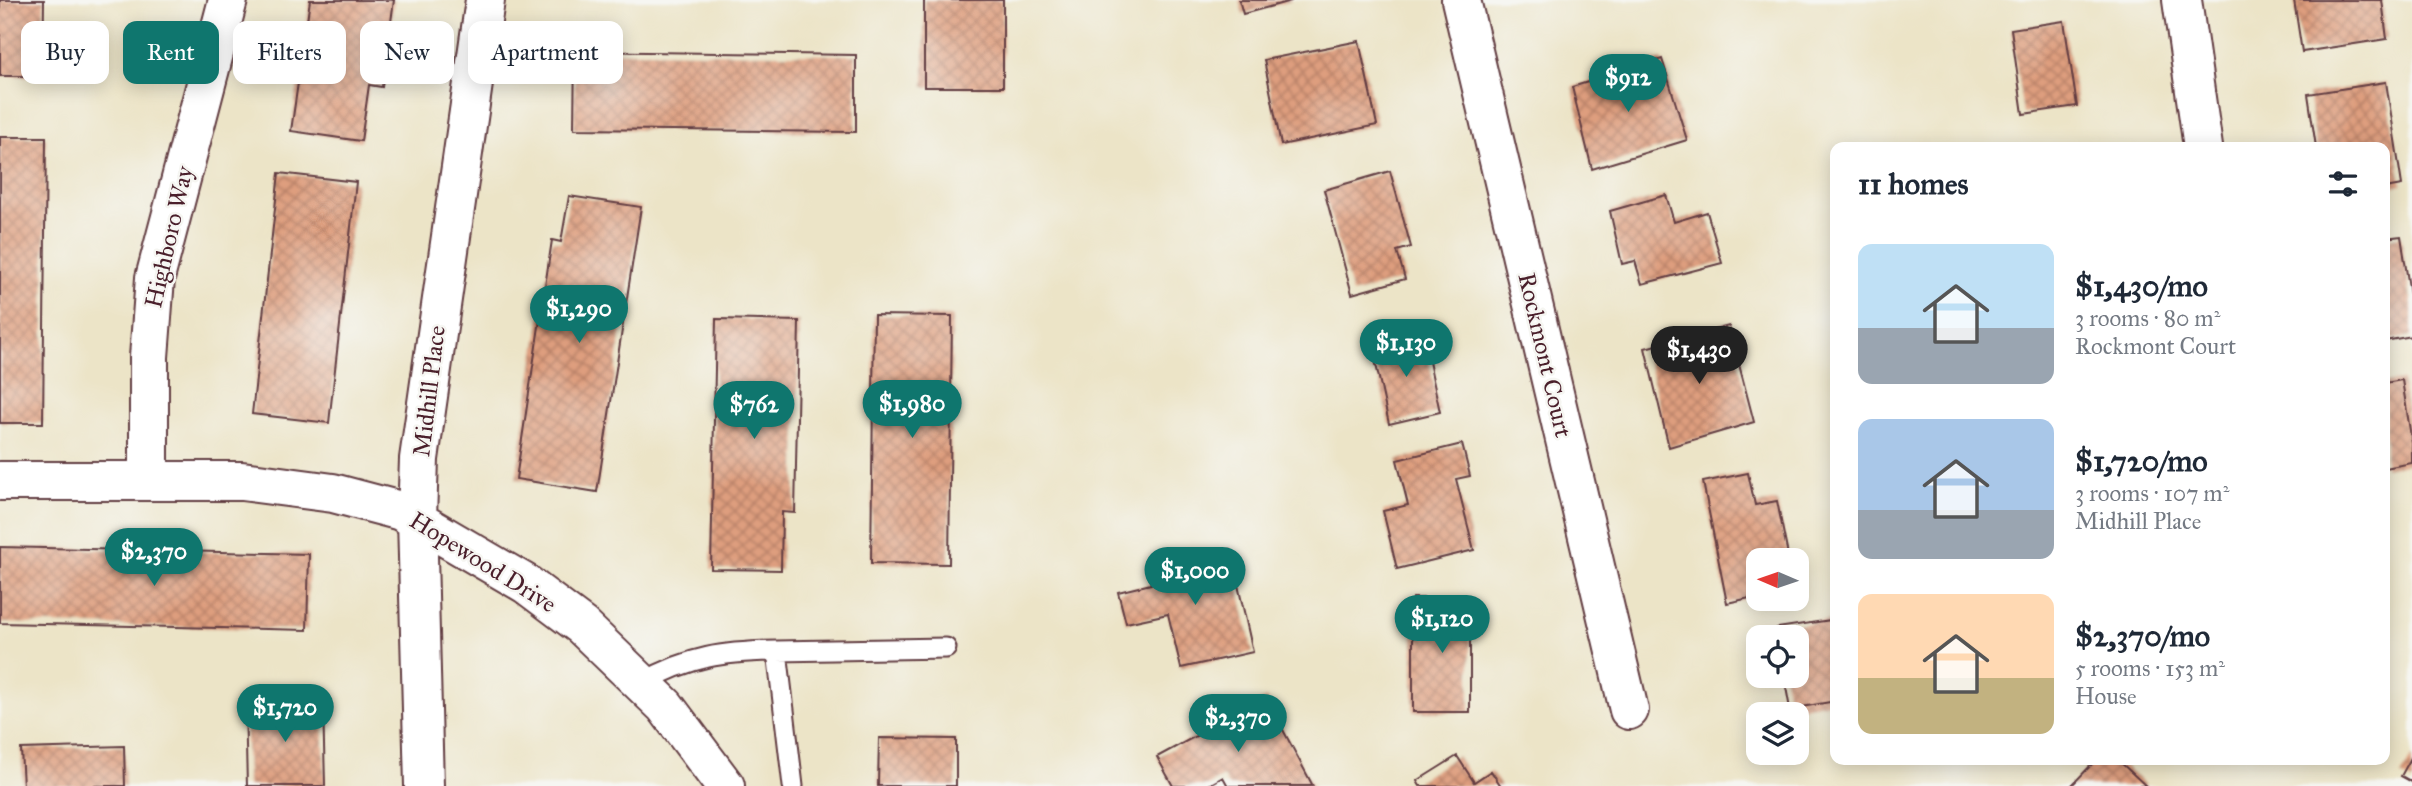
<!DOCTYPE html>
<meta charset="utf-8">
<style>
body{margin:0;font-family:"IM FELL Great Primer",serif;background:#f2f2f3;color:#1f2937;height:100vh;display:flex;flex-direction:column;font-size:26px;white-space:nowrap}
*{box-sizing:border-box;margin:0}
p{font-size:23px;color:#747a83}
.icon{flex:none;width:38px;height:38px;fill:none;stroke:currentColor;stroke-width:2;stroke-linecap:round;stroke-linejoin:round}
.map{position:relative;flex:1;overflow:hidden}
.drawer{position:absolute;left:1830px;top:142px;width:560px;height:623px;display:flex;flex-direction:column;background:#fff;border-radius:14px;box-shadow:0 4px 18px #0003}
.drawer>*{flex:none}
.hud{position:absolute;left:21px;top:21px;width:665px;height:63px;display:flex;gap:14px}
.needle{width:46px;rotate:272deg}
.controls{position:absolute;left:1746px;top:548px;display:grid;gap:14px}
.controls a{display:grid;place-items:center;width:63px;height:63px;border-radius:14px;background:#fff;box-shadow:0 4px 18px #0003;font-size:35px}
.price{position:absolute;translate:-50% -60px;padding:0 16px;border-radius:24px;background:#0f766e;color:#fff;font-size:23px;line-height:46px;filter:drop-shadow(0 2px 4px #0008)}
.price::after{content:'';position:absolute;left:50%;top:42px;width:21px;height:16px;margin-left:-10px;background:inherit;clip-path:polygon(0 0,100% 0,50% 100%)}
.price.active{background:#222;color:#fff}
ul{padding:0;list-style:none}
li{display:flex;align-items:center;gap:21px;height:175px;padding:0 28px}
li span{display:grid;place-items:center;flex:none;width:196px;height:140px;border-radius:14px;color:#555}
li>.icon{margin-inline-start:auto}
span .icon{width:84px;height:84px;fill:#fffc;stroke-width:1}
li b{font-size:30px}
h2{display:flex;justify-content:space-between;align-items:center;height:84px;padding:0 28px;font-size:30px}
.pill{padding:0 24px;border-radius:14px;background:#fff;box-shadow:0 4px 18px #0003;font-size:24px;line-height:63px}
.pill.active{background:#0f766e;color:#fff}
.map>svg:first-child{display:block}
</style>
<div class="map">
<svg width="2412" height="786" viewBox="0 0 2412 786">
<defs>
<pattern id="building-cross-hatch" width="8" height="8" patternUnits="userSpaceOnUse" patternTransform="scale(1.75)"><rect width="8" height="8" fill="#de9e7e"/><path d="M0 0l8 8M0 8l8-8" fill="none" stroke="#b68067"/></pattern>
</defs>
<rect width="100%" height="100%" fill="#f6f6f2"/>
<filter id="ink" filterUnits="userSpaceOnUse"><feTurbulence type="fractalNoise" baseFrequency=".0143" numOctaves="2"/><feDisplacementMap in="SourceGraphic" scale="14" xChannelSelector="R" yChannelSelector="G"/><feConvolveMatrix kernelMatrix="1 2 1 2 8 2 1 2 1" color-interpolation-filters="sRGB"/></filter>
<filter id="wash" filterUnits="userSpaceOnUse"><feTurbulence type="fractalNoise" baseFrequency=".00686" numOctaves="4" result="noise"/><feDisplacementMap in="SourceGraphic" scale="28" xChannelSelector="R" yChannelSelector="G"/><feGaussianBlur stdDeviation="1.57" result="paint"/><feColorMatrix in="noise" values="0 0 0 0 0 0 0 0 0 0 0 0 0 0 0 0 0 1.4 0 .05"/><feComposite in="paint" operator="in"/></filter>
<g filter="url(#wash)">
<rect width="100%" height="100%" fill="#ece4c7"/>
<g id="blocks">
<path fill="url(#building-cross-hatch)" d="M0 0H44L43 76H0Z
M310 0H394L382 87 369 85 361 141 291 131Z
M924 0H1003V87H924Z
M1239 0H1291V1L1243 14Z
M2294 0H2382L2387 39 2302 52Z
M2064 21 2077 106 2023 114 2011 29Z
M1359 41 1377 125 1281 145 1264 60Z
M575 51 856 55V132L574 129Z
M1662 59 1687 140 1592 169 1572 87Z
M2386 82 2402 185 2385 188V147H2316L2308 94Z
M0 137H46L43 423H0Z
M1390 171 1411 247 1397 251 1405 279 1352 294 1324 190Z
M279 173 356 182 329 423 252 414Z
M1666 195 1674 222 1707 212 1722 263 1642 284 1635 261 1622 264 1610 211Z
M569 196 641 207 597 492 516 479 552 240 561 242Z
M2401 236 2412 307V336L2385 341V238Z
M874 315 952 316 949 564 871 563Z
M716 319 799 321 795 513 782 512 781 570 711 569Z
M1729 326 1754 422 1669 447 1645 348Z
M1423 334 1440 412 1389 424 1372 346Z
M2402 380 2412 443V463L2385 468V383Z
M1462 444 1470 476 1456 479 1474 550 1397 569 1383 511 1408 505 1397 460Z
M1748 473 1755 505 1777 501 1789 560H1759V596L1727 603 1703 482Z
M0 547 309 554 307 630 0 623Z
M1230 549 1253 652 1181 668 1168 614 1126 623 1118 592 1151 584 1147 568Z
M1413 598H1470V712H1413Z
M1831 620 1836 651V701L1790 709 1784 676H1797V637H1778L1777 628Z
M1266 698 1313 786H1228L1223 777 1207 786H1173L1157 757Z
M323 702 325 786H247L245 704Z
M879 738 956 739V786H878Z
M124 746 125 786H23L21 749Z
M1457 756 1474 782 1491 771 1501 786H1420L1417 781Z
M2412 756V782L2401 776Z
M2096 760H2118L2146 786H2071Z"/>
</g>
</g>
<g filter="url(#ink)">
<use href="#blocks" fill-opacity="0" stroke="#623d42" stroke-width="2"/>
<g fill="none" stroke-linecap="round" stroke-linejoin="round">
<g stroke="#623d42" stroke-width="23">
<path id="lane" d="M777 651 946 648
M642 683C690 656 723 652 777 651L793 786"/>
</g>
<g stroke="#623d42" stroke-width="42">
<path id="street" d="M1461 0 1629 710
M2182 0 2203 147
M149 479V357L155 278 228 0
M0 481H242L333 493 401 511 526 584 582 626 665 706 725 786
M424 786 417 518 419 459 485 0"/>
</g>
<use href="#lane" stroke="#fff" stroke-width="19"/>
<use href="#street" stroke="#fff" stroke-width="38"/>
</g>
</g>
<g text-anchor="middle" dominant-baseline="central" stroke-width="5" stroke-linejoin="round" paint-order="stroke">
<g font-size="24" fill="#4a1f2b" stroke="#f6f6f2">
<text transform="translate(169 237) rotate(-77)">Highboro Way</text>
<text transform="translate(1545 355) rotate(77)">Rockmont Court</text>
<text transform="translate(429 391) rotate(-83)">Midhill Place</text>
<text transform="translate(483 562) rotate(32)">Hopewood Drive</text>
</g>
</g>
</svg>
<div class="controls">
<a><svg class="needle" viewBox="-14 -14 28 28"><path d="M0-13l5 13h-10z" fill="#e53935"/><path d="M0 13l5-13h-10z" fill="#747a83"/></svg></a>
<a><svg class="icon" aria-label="locate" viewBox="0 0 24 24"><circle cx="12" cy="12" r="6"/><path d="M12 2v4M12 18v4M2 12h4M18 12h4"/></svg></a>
<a><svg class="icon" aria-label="layers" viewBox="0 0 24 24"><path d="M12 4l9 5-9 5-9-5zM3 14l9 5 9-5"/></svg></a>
</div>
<b class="price" style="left:1628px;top:114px">$912</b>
<b class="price" style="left:579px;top:345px">$1,290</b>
<b class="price" style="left:1406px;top:379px">$1,130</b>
<b class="price active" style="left:1699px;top:386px">$1,430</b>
<b class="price" style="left:912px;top:440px">$1,980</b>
<b class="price" style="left:754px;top:441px">$762</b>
<b class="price" style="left:154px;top:588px">$2,370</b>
<b class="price" style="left:1195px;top:607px">$1,000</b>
<b class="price" style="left:1442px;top:655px">$1,120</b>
<b class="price" style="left:285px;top:744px">$1,720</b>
<b class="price" style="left:1238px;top:754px">$2,370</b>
<div class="hud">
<a class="pill">Buy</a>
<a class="pill active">Rent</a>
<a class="pill">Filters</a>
<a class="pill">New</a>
<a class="pill">Apartment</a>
</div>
<section class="drawer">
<h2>11 homes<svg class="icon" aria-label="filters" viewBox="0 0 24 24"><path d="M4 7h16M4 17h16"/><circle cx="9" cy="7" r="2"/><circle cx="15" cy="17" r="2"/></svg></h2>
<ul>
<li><span style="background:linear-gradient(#bfe0f5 60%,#9aa5b1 0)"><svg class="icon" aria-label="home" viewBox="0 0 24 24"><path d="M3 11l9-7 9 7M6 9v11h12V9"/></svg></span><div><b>$1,430/mo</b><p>3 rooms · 80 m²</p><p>Rockmont Court</p></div></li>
<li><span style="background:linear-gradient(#a9c7e8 65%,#9aa5b1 0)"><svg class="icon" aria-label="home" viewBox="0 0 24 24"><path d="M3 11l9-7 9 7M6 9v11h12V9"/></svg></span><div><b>$1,720/mo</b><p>3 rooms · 107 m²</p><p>Midhill Place</p></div></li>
<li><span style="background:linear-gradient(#ffd9b3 60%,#c2b280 0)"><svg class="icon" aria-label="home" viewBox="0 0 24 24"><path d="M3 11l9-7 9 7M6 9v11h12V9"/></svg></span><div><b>$2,370/mo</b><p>5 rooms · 153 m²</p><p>House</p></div></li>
</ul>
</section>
</div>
